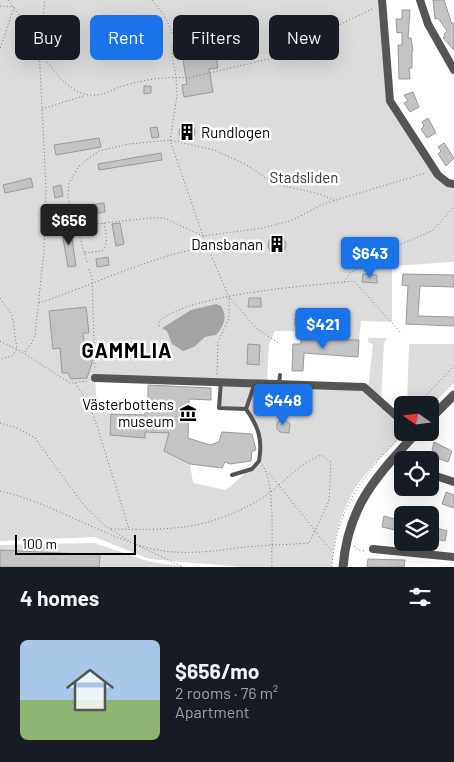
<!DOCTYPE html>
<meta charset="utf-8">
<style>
body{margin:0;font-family:Barlow,sans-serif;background:#20242c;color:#f1f3f6;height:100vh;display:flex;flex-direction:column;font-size:19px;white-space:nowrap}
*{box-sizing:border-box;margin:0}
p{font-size:16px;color:#9ea1a6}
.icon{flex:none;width:28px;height:28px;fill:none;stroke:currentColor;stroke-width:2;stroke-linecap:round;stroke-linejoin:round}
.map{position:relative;height:567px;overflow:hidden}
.sheet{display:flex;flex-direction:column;background:#171b24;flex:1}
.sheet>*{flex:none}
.banner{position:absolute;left:15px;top:15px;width:425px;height:45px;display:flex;gap:10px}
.needle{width:32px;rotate:284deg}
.tools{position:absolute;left:394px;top:396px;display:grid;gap:10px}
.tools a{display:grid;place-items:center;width:45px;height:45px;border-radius:8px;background:#171b24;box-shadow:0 5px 20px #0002;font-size:25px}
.scale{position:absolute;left:15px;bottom:12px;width:121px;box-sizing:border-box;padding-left:5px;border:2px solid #000;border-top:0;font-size:14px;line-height:18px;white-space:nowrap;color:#000;-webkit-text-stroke:4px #fff;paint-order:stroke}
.price{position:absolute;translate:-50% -42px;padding:0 11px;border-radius:5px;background:#1a73e8;color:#fff;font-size:16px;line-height:32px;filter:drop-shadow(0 1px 2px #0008)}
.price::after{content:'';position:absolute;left:50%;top:30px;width:15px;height:11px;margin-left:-8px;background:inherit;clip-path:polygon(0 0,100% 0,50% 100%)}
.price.active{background:#222;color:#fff}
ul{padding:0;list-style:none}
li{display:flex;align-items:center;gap:15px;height:125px;padding:0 20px}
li+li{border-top:1px solid #363941}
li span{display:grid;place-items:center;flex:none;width:140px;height:100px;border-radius:8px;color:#555}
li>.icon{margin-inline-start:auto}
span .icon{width:60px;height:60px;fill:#fffc;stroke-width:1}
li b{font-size:21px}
h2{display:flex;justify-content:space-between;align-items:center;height:60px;padding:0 20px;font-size:21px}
.pill{padding:0 18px;border-radius:8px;background:#171b24;box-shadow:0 5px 20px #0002;font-size:18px;line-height:45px}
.pill.active{background:#1a73e8;color:#fff}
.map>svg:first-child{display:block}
</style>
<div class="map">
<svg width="454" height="567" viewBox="0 0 454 567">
<rect width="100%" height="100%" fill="#fff"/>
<path fill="#dcdcdc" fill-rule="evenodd" d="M0 0H382L390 101 438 175 454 184V262L392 266V322L361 321 359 340H326V327L295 326V331H275L269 344 267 383 368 390 373 344 368 342V338H387L384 343 381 401 402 421 404 433C394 446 380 457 369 470 345 497 334 531 332 567H242L149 559 95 537 0 541ZM95 378 221 382 219 408 246 409 261 437 259 461 226 490 193 483 190 464 164 451 169 433 145 432V438H137L111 414 97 410Z
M409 344H454V383L430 407V405H402V411L401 404H407Z
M94 543 151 562 188 567H0V545Z"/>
<path fill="#a3a3a3" d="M216 304 221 306C228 317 224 326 216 335L205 337 194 347 183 351 172 344 167 331 162 328 164 327 191 310Z"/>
<path fill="#c4c4c4" stroke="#999" d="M433 0H444L452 24 454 23V50L443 38 445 37 444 34 447 31 438 18 435 19Z
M402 10H410L408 38H411L413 51H412V68H409L410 79H399L398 45H402V32L397 33 396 19H402Z
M216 55 218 68 209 69 213 92 184 97 182 85 187 84 183 60Z
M144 86H151V93L144 94Z
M413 92 419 107 410 112 404 103 408 101 404 95Z
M428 118 436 133 427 138 421 129 424 126 422 122Z
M179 132a8 8 0 1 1 16 0a8 8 0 1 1-16 0Z
M157 127 159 137 152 138 150 128Z
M99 138 101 147 56 155 54 145Z
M444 143 454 158 446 166 438 154 441 151 438 147Z
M161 153 162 160 99 170 98 164Z
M31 178 33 187 5 193 3 185Z
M61 185 63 196 55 198 53 187Z
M104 203 105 212 75 217 74 207Z
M120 223 124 244 116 246 112 224Z
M70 225 76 266 68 267 61 227Z
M268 245a9 9 0 1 1 18 0a9 9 0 1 1-18 0Z
M230 245 232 251 224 253 222 247Z
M108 257 109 265 97 267 96 259Z
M363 274 377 275V283L362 282Z
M403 274 454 275V287L420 286 418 316 454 317V326L406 324 408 286 402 285Z
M249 298H261V307H248Z
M86 307 89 333H83L86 356H93V360L87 378 71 379 68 373H62L60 348 53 349 49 311Z
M295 319 326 320V327L295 326Z
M301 340H359L358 357 304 353 303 371H292L293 344H301Z
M248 344 260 345 259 365 247 364Z
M148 385 211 388V400L189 399 188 438 210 445 219 442 222 432 252 434 256 450 252 451 251 461 230 464 225 462 222 468 190 464 164 451 169 433 145 432V438L110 435 111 414 145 415V411H151L152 399 148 398Z
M283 418 290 424 289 433 280 432 277 429V423Z
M434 442 452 451 448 462 434 457 436 452 432 450Z
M405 488H426L424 495Z
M446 492 454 495V508L442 504Z
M384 516 398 520 395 530 382 527Z
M430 526 447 531 445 541 430 538Z
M0 550 100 555 99 567H0Z
M368 559 405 560 404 567H367Z"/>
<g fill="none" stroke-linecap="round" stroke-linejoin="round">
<path stroke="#777" stroke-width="1" stroke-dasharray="1 2.5" stroke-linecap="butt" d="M8 0C31 27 58 106 102 94 108 93 114 89 120 87 141 80 166 76 188 78L290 54 333 28 374 8
M152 0 164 15 174 36 172 55 176 77 177 96 170 140 203 236 229 297 256 328 280 344
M0 6 14 7 0 49
M42 109 83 96
M77 226 151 218H164L203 236 263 228 293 220 323 204 426 173
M85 253 102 251C109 242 106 234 104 223
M87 262 68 197 69 183 79 166 99 151 129 144 170 140 214 150 245 164 275 184 320 194 336 201
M89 269 92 278 95 370
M344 282 351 272 371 263 383 252 432 231 454 207
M0 298 12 315 17 349 12 356 0 359
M39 303C93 285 151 256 206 247
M159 326V321C193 293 308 286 354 281L401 333
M0 341 24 353 32 343 35 335 44 250 46 187 39 48 45 0
M25 354 70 383 87 381
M217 374 218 342 229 318V298
M75 383 88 402 98 429 129 529
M417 405 454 366
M258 414 283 413V393
M0 423 17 428 35 438 82 503 105 526 131 542
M262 465C276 482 271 543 272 567
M269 473 332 552
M0 491C47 502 89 528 135 544 169 556 202 553 237 548 261 545 285 545 309 543L329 501 331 462 321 455C296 465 282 486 259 500 206 531 169 530 111 529
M139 546 183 567
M354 546 358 550 365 551
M332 567C335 514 361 477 397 440"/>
<path stroke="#555" stroke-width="4" d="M221 381 219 408 246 409 255 383
M279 384 280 375
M232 475 252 469 259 461C263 439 258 426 246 409"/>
<path stroke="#555" stroke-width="8" d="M382 0 390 101 438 175 448 183 454 184
M420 0 428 24 454 70
M95 378 364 387 402 421
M430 474 454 482
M373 549 454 557"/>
<path stroke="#555" stroke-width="9" d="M430 419 454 395
M343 567C348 505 377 476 417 432"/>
</g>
<defs>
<g id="building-bare" transform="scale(1.35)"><path d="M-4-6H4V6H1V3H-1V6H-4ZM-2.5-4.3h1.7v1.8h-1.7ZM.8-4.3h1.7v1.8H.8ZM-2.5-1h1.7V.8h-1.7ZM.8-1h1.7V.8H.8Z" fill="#000" stroke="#fff" stroke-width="2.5" paint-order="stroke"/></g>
<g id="museum-bare" transform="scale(1.35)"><path d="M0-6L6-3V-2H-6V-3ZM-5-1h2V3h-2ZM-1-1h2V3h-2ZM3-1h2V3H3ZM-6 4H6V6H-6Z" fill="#000" stroke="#fff" stroke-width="2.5" paint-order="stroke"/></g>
</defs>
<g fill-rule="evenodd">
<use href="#building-bare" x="187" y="132"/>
<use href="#building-bare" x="277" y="244"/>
<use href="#museum-bare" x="188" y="413"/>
</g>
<g text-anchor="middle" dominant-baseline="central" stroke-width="5" stroke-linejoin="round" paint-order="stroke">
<g font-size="15" fill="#000" stroke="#fff" text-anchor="end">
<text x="201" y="132" text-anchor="start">Rundlogen</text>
<text x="263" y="244">Dansbanan</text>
<text x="174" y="404">Västerbottens<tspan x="174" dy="17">museum</tspan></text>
</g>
<g font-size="15" fill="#333" stroke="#fff">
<text x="304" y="177">Stadsliden</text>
</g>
<g font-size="20" font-weight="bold" letter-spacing="1" fill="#000" stroke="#fff">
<text x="127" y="350">GAMMLIA</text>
</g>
</g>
</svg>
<div class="tools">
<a><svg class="needle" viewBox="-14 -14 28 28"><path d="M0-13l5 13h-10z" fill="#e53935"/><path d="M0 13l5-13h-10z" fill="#9ea1a6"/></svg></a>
<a><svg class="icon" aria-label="locate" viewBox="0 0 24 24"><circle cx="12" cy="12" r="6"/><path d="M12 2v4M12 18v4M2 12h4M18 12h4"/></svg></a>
<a><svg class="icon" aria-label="layers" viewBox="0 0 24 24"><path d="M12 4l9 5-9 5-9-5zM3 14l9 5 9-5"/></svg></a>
</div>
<div class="scale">100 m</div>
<b class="price active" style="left:69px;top:246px">$656</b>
<b class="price" style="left:370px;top:279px">$643</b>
<b class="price" style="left:323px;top:350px">$421</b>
<b class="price" style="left:283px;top:426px">$448</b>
<div class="banner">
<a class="pill">Buy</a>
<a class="pill active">Rent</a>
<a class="pill">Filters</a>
<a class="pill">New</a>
</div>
</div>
<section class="sheet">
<h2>4 homes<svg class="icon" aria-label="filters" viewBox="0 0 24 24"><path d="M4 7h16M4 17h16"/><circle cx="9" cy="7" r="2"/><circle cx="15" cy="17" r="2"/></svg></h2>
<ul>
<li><span style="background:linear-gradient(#a9c7e8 60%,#8fb573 0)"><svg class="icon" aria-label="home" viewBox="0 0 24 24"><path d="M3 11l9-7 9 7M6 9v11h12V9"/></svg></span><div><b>$656/mo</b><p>2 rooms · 76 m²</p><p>Apartment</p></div></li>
</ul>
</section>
